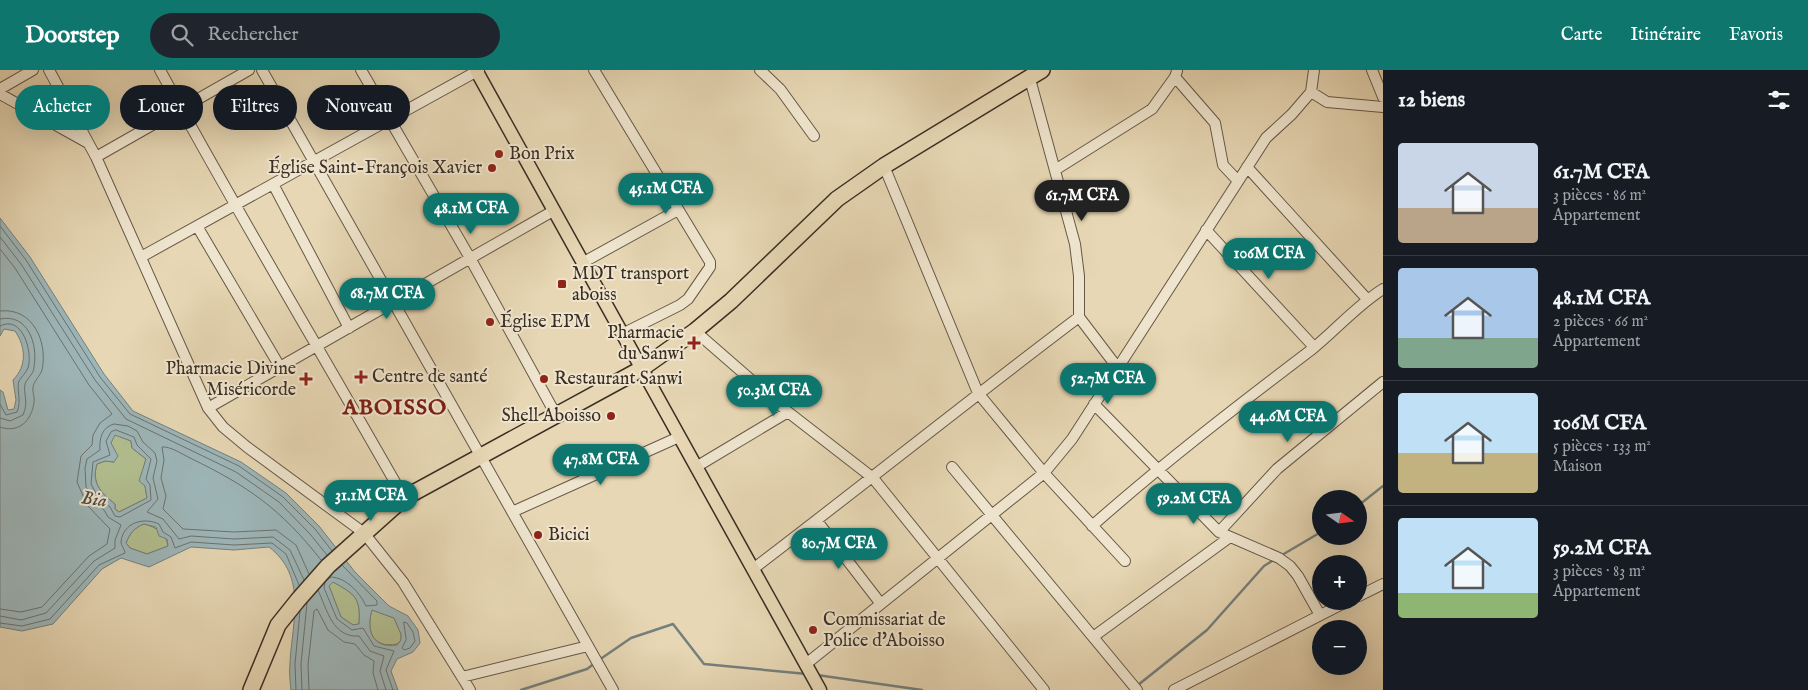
<!DOCTYPE html>
<html lang="fr">
<meta charset="utf-8">
<style>
body{margin:0;font-family:"IM FELL English",serif;background:#20242c;color:#f1f3f6;height:100vh;display:flex;flex-direction:column;font-size:19px;white-space:nowrap}
*{box-sizing:border-box;margin:0}
p{font-size:16px;color:#9ea1a6}
.icon{flex:none;width:28px;height:28px;fill:none;stroke:currentColor;stroke-width:2;stroke-linecap:round;stroke-linejoin:round}
.map{position:relative;flex:1;overflow:hidden}
.side{display:flex;flex-direction:column;background:#171b24;width:425px}
.side>*{flex:none}
.banner{position:absolute;left:15px;top:15px;width:475px;height:45px;display:flex;gap:10px}
.needle{width:32px;rotate:104deg}
.controls{position:absolute;left:1312px;top:420px;display:grid;gap:10px}
.controls a{display:grid;place-items:center;width:55px;height:55px;border-radius:50%;background:#171b24;box-shadow:0 5px 20px #0002;font-size:25px}
.price{position:absolute;translate:-50% -42px;padding:0 11px;border-radius:18px;background:#0f766e;color:#fff;font-size:16px;line-height:32px;filter:drop-shadow(0 1px 2px #0008)}
.price::after{content:'';position:absolute;left:50%;top:30px;width:15px;height:11px;margin-left:-8px;background:inherit;clip-path:polygon(0 0,100% 0,50% 100%)}
.price.selected{background:#222;color:#fff}
ul{padding:0;list-style:none}
li{display:flex;align-items:center;gap:15px;height:125px;padding:0 15px}
li+li{border-top:1px solid #363941}
li span{display:grid;place-items:center;flex:none;width:140px;height:100px;border-radius:5px;color:#555}
li>.icon{margin-inline-start:auto}
span .icon{width:60px;height:60px;fill:#fffc;stroke-width:1}
li b{font-size:21px}
h2{display:flex;justify-content:space-between;align-items:center;height:60px;padding:0 15px;font-size:21px}
.chip{padding:0 18px;border-radius:22px;background:#171b24;box-shadow:0 5px 20px #0002;font-size:18px;line-height:45px}
.chip.selected{background:#0f766e;color:#fff}
header{display:flex;align-items:center;gap:30px;box-sizing:border-box;height:70px;padding:0 25px;background:#0f766e;color:#fff}
header strong{font-size:24px}
nav{display:flex;gap:28px;margin-inline-start:auto;font-size:18px}
.search{width:350px;height:45px;background:#20242c;display:flex;align-items:center;gap:12px;box-sizing:border-box;padding:0 18px;border-radius:28px;color:#9ea1a6;font-size:19px}
main{display:flex;flex:1;min-height:0}
.map>svg:first-child{display:block}
</style>
<header>
<strong>Doorstep</strong>
<div class="search"><svg class="icon" aria-label="search" viewBox="0 0 24 24"><circle cx="10" cy="10" r="6"/><path d="M15 15l6 6"/></svg>Rechercher</div>
<nav><a>Carte</a><a>Itinéraire</a><a>Favoris</a></nav>
</header>
<main>
<div class="map">
<svg width="1383" height="620" viewBox="0 0 1383 620">
<rect width="100%" height="100%" fill="#e7d7b4"/>
<filter id="stains"><feTurbulence type="fractalNoise" baseFrequency=".004" numOctaves="4"/><feColorMatrix values="0 0 0 0 .2 0 0 0 0 .09 0 0 0 0 .02 0 0 0 .5 -.17"/></filter>
<radialGradient id="worn" r=".72"><stop offset=".6" stop-color="#630" stop-opacity="0"/><stop offset="1" stop-color="#630" stop-opacity=".3"/></radialGradient>
<path fill="#b2bf90" stroke="#76765a" d="M114 364 131 371 132 378 146 389 140 411 145 416 147 428 119 442 115 439V434C101 423 91 413 97 394L105 391 114 392 111 373Z
M144 454C156 457 166 463 168 476L147 484 130 478 126 473C130 463 134 458 144 454Z
M333 512C355 524 361 528 359 554L353 555 341 547 329 516Z
M372 540 394 548 401 564V570L397 574C372 579 366 560 372 540Z"/>
<path fill="#9db6b9" stroke="#75807d" fill-rule="evenodd" d="M0 148 30 187 104 304 133 341 241 392 286 423 319 456 355 502 389 536 408 546 418 560 420 573 413 582 397 589 391 601 398 620H291C290 611 289 602 290 593 292 552 308 507 269 477L234 480 191 477 149 497 121 488 102 499 53 554 22 561 0 557V320L3 322 8 340 14 339 16 330 13 310C27 296 26 277 15 261L4 259 0 266ZM115 365 131 371 132 378 146 389 139 411 145 416 147 428 119 442 115 439V434C101 423 91 413 97 394L105 391 114 392 118 386 111 373ZM144 454 156 457 159 466 167 469 168 476 147 484 130 478 126 473C130 463 134 458 144 454ZM333 512C355 524 361 528 359 554L353 555 341 547 329 516ZM372 540 394 548 401 564V570L397 575C372 579 366 560 372 540Z"/>
<g fill="none" stroke-linecap="round" stroke-linejoin="round">
<path stroke="#6c726e" stroke-width="1" d="M0 156 26 190 100 307 130 344 239 396 283 427 315 459 332 481
M0 167 21 194 95 310 126 349 236 402 279 432 310 464 327 485
M0 179 15 198 89 315 112 344 100 353 93 365 92 375 81 386 77 412 87 435 110 459 107 474 89 486 42 537 21 542 0 539
M0 241C33 237 48 272 42 300 40 306 34 311 33 317 32 322 35 327 34 332 32 350 19 364 0 357
M0 249C28 243 38 274 34 297 34 304 27 308 25 314 23 324 29 332 23 345L10 351 0 348
M0 256C23 244 33 283 28 298 26 303 21 307 19 311 16 318 22 331 17 342L6 345 0 334
M116 360 134 367 137 375 151 389 146 409 150 415 151 430 120 447 115 446 110 437 98 427 91 414 93 392 110 385 106 371 111 362Z
M309 504 296 475 276 460 234 462 183 459 163 439 166 426 161 408 164 390 162 377C170 376 182 384 190 388 248 416 281 439 321 490
M326 511 331 507C347 508 360 523 366 536L377 535V531L342 495
M325 513 324 518 337 549 352 560 363 558 374 576 394 581 386 600 393 620
M318 520C327 540 333 568 359 566L370 581 384 586 380 601 386 620
M0 546 21 550 46 543 94 491 115 478V470L121 455 108 447 104 440 93 430 86 417 85 398 87 389 100 380C99 369 102 357 114 354L128 356 137 361 143 372 155 383 157 391 153 408 158 429 147 442 163 449 179 469 191 466 234 469 273 467 290 480 304 510
M404 552 407 553 413 562 415 571 410 578 404 580 402 578 406 570Z
M0 553 22 556 50 549 99 495 125 483C125 479 121 476 121 472 123 452 144 447 159 454L163 462 171 467 175 478 191 472 234 475 272 473 286 484 299 515
M296 620 295 594 300 541
M302 620 301 594 307 533
M309 620 308 595 314 541 317 539 328 560 344 572 355 574 364 585 374 591 373 603 378 620"/>
<path stroke="#75807d" stroke-width="2.5" d="M1359 435 1383 416
M1282 485 1321 462
M599 590 631 568 673 554 704 594 807 604
M817 605 922 620
M1138 615 1207 560 1264 496 1275 489
M521 620 587 599 595 593"/>
<g stroke="#655848" stroke-width="12">
<path id="minor" d="M49 0 96 87 208 338 223 357 247 377 364 463 403 512 470 620
M160 0C238 144 323 285 404 428
M262 0 613 620
M361 0 470 188 556 345
M594 0 710 192V197L688 229 680 235 622 264
M760 0 780 19 814 66
M1372 0 1383 27
M1177 1 1175 7 1215 53 1223 95 1238 111
M1030 9 1075 174 1079 206V247L1117 297
M0 19 33 0
M1311 22 1327 32 1383 37
M0 24 88 73
M96 87 249 0
M884 96 978 323 1044 403 1125 491
M1247 97 1367 229
M1055 100 1152 39 1175 7
M273 114 349 258
M197 156 280 297
M1206 160 1314 277
M141 187 479 0
M582 193 678 140
M695 261 788 342 873 408 1044 620
M1094 334 1219 462 1279 488 1290 496 1298 506 1320 545
M208 338 553 141
M696 397 788 342
M952 397 1137 620
M512 442 679 367
M817 451 881 534
M1092 456C1162 394 1236 337 1311 280 1336 260 1356 236 1383 219
M1219 462 1277 399 1383 312
M753 499C862 416 969 330 1079 247
M1359 526 1383 514
M1093 567 1230 467
M806 594 1044 403 1072 369 1266 68 1292 44 1311 22 1314 0
M462 607 588 576
M1174 620 1348 531"/>
</g>
<g stroke="#3a2e24" stroke-width="15">
<path id="major" d="M476 0 820 620"/>
</g>
<g stroke="#3a2e24" stroke-width="18">
<path id="highway" d="M251 620 278 555 298 530 328 496 404 428 641 299 695 261 731 231 837 129 884 96 1042 0"/>
</g>
<use href="#minor" stroke="#efe5ce" stroke-width="10"/>
<use href="#major" stroke="#e7d7b4" stroke-width="12"/>
<use href="#highway" stroke="#e7d7b4" stroke-width="15"/>
</g>
<g fill="#8f2418" stroke="#efe5ce" stroke-width="2">
<circle cx="499" cy="84" r="5"/>
<circle cx="492" cy="98" r="5"/>
<rect x="557" y="209" width="10" height="10" rx="2.5"/>
<circle cx="490" cy="252" r="5"/>
<path d="M691.5 265.5h5v5h5v5h-5v5h-5v-5h-5v-5h5z"/>
<path d="M358.5 299.5h5v5h5v5h-5v5h-5v-5h-5v-5h5z"/>
<path d="M303.5 301.5h5v5h5v5h-5v5h-5v-5h-5v-5h5z"/>
<circle cx="544" cy="309" r="5"/>
<circle cx="611" cy="346" r="5"/>
<circle cx="538" cy="465" r="5"/>
<circle cx="813" cy="560" r="5"/>
</g>
<g text-anchor="middle" dominant-baseline="central" stroke-width="4" stroke-linejoin="round" paint-order="stroke">
<g font-size="18" fill="#3a2e24" stroke="#efe5ce" text-anchor="start">
<text x="509" y="84">Bon Prix</text>
<text x="482" y="98" text-anchor="end">Église Saint-François Xavier</text>
<text x="572" y="204">MDT transport<tspan x="572" dy="21">aboiss</tspan></text>
<text x="500" y="252">Église EPM</text>
<text x="684" y="263" text-anchor="end">Pharmacie<tspan x="684" dy="21">du Sanwi</tspan></text>
<text x="296" y="299" text-anchor="end">Pharmacie Divine<tspan x="296" dy="21">Miséricorde</tspan></text>
<text x="372" y="307">Centre de santé</text>
<text x="554" y="309">Restaurant Sanwi</text>
<text x="601" y="346" text-anchor="end">Shell Aboisso</text>
<text x="548" y="465">Bicici</text>
<text x="823" y="550">Commissariat de<tspan x="823" dy="21">Police d'Aboisso</tspan></text>
</g>
<g font-size="19" font-style="italic" fill="#4e4942" stroke="#efe5ce">
<text transform="translate(94 430) rotate(8)">Bia</text>
</g>
<g font-size="22" font-weight="bold" letter-spacing="1" fill="#7a1f14" stroke="#efe5ce">
<text x="395" y="338">ABOISSO</text>
</g>
</g>
<rect width="100%" height="100%" filter="url(#stains)"/>
<rect width="100%" height="100%" fill="url(#worn)"/>
</svg>
<div class="controls">
<a><svg class="needle" viewBox="-14 -14 28 28"><path d="M0-13l5 13h-10z" fill="#e53935"/><path d="M0 13l5-13h-10z" fill="#9ea1a6"/></svg></a>
<a>+</a>
<a>−</a>
</div>
<b class="price" style="left:666px;top:145px">45.1M CFA</b>
<b class="price selected" style="left:1082px;top:152px">61.7M CFA</b>
<b class="price" style="left:471px;top:165px">48.1M CFA</b>
<b class="price" style="left:1269px;top:210px">106M CFA</b>
<b class="price" style="left:387px;top:250px">68.7M CFA</b>
<b class="price" style="left:1108px;top:335px">52.7M CFA</b>
<b class="price" style="left:774px;top:347px">50.3M CFA</b>
<b class="price" style="left:1288px;top:373px">44.6M CFA</b>
<b class="price" style="left:601px;top:416px">47.8M CFA</b>
<b class="price" style="left:371px;top:452px">31.1M CFA</b>
<b class="price" style="left:1194px;top:455px">59.2M CFA</b>
<b class="price" style="left:839px;top:500px">80.7M CFA</b>
<div class="banner">
<a class="chip selected">Acheter</a>
<a class="chip">Louer</a>
<a class="chip">Filtres</a>
<a class="chip">Nouveau</a>
</div>
</div>
<section class="side">
<h2>12 biens<svg class="icon" aria-label="filters" viewBox="0 0 24 24"><path d="M4 7h16M4 17h16"/><circle cx="9" cy="7" r="2"/><circle cx="15" cy="17" r="2"/></svg></h2>
<ul>
<li><span style="background:linear-gradient(#c9d6e8 65%,#b9a48a 0)"><svg class="icon" aria-label="home" viewBox="0 0 24 24"><path d="M3 11l9-7 9 7M6 9v11h12V9"/></svg></span><div><b>61.7M CFA</b><p>3 pièces · 86 m²</p><p>Appartement</p></div></li>
<li><span style="background:linear-gradient(#a9c7e8 70%,#7fa58c 0)"><svg class="icon" aria-label="home" viewBox="0 0 24 24"><path d="M3 11l9-7 9 7M6 9v11h12V9"/></svg></span><div><b>48.1M CFA</b><p>2 pièces · 66 m²</p><p>Appartement</p></div></li>
<li><span style="background:linear-gradient(#bfe0f5 60%,#c2b280 0)"><svg class="icon" aria-label="home" viewBox="0 0 24 24"><path d="M3 11l9-7 9 7M6 9v11h12V9"/></svg></span><div><b>106M CFA</b><p>5 pièces · 133 m²</p><p>Maison</p></div></li>
<li><span style="background:linear-gradient(#bfe0f5 75%,#8fb573 0)"><svg class="icon" aria-label="home" viewBox="0 0 24 24"><path d="M3 11l9-7 9 7M6 9v11h12V9"/></svg></span><div><b>59.2M CFA</b><p>3 pièces · 83 m²</p><p>Appartement</p></div></li>
</ul>
</section>
</main>
